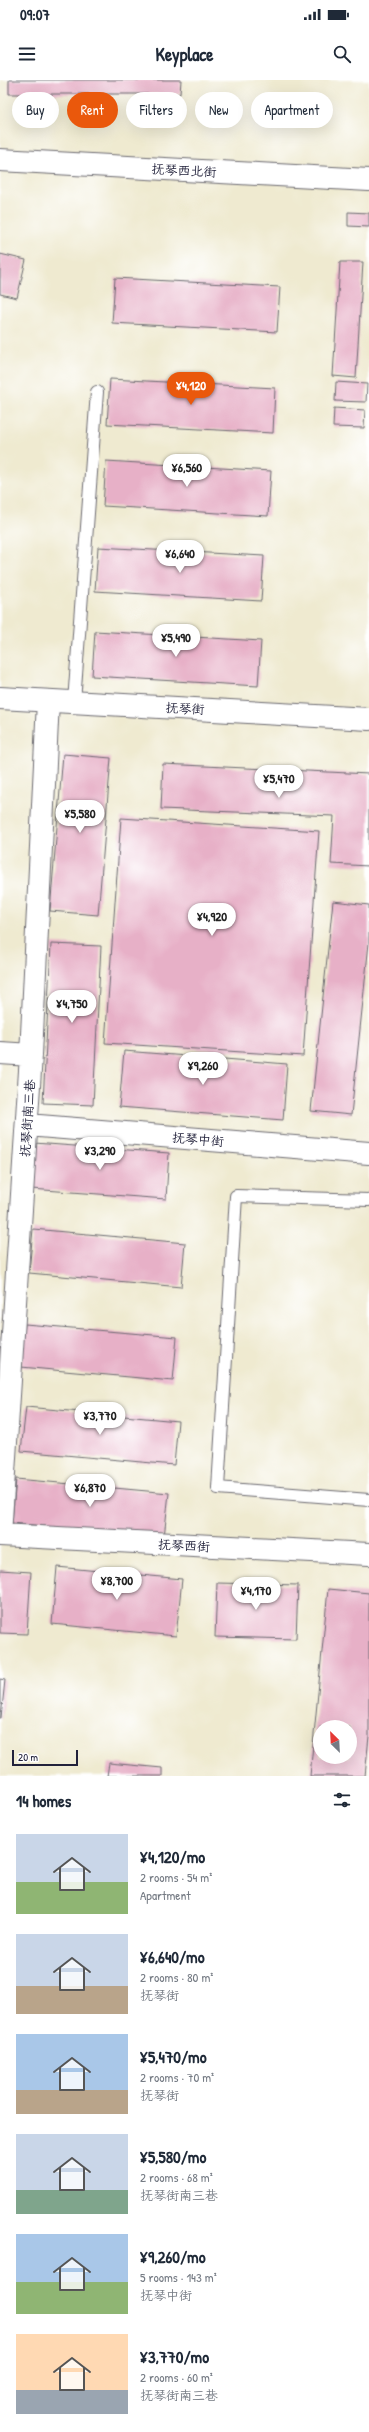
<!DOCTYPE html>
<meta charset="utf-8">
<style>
body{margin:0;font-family:"Patrick Hand","LXGW WenKai TC",sans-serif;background:#f2f2f3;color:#1f2937;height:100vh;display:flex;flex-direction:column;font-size:15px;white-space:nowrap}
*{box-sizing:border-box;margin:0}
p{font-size:13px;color:#747a83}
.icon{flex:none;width:22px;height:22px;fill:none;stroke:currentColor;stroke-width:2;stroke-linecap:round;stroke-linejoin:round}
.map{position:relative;height:1696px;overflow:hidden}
.side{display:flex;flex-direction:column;background:#fff;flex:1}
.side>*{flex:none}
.guide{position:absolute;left:12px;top:12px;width:345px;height:36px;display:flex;gap:8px}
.needle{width:26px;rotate:336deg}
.controls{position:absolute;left:313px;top:1640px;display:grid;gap:8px}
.controls a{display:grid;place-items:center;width:44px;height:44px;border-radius:50%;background:#fff;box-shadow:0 4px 16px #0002;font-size:20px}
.scale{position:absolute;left:12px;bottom:10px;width:66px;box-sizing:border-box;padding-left:4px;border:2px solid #22223b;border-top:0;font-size:11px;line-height:14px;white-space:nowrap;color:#22223b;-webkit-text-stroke:3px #fff;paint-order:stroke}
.price{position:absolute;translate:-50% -34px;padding:0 9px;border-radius:14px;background:#fff;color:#222;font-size:13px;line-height:26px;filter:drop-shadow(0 1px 2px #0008)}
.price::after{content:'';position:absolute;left:50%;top:24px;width:12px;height:9px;margin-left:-6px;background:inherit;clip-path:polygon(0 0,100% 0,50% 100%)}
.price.on{background:#ea580c;color:#fff}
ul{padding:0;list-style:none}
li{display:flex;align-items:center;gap:12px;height:100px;padding:0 16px}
li span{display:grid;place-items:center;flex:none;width:112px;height:80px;border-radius:0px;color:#555}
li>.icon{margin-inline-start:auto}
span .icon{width:48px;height:48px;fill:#fffc;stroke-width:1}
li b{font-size:17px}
h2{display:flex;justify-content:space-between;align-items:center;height:48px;padding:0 16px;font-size:17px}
.chip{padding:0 14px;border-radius:18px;background:#fff;box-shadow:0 4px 16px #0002;font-size:14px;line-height:36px}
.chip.on{background:#ea580c;color:#fff}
.status{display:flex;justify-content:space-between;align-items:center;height:28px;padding:0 20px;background:#fff;direction:ltr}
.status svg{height:11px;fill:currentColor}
header{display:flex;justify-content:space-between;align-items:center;height:52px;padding:0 16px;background:#fff;font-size:18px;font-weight:700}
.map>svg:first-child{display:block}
</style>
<div class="status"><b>09:07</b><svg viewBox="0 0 49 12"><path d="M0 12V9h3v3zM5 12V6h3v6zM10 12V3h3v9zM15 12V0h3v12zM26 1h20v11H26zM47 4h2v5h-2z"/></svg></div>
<header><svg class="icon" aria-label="menu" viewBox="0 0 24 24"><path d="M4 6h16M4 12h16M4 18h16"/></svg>Keyplace<svg class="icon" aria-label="search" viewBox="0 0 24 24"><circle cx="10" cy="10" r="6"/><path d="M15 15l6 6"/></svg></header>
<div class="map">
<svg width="369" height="1696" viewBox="0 0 369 1696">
<rect width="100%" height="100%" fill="#fff"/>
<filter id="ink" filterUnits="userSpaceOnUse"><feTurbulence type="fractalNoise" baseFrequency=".025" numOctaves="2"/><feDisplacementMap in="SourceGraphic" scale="8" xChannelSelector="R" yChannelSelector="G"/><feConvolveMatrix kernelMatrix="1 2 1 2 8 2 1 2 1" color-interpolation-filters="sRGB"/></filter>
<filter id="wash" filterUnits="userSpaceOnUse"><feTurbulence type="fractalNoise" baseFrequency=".012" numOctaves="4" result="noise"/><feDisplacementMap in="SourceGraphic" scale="16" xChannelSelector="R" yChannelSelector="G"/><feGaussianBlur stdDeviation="0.9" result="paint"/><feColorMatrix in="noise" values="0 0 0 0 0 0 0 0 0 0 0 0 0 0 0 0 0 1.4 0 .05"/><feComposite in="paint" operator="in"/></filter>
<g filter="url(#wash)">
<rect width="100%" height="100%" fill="#efead0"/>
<g id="blocks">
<path fill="#e7b0c7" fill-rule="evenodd" d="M9 0H181L180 14H9Z
M348 132 369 133V147L348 146Z
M0 174 26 180 17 218 0 214Z
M340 182H363L356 298 333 296Z
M115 198 280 207 277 252 112 243Z
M110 299 275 308 273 353 107 344Z
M336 302 367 304 366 322 335 321Z
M334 328 365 330 364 348 333 347Z
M106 381 271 391 268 436 103 426Z
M98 467 264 476 261 521 95 511Z
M95 551 261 561 258 606 92 596Z
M63 674 111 678 98 835 50 831Z
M163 684 369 694V786L331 784 334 736 161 729Z
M121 738 319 751 303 976 105 963Z
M333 821 369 825V863L351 1035 311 1031Z
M51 864 101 866 93 1025 43 1023Z
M124 971 287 984 283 1040 119 1027Z
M34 1063 169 1073 166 1119 31 1109Z
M33 1149 185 1163 181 1207 29 1193Z
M25 1244 177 1257 173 1301 21 1287Z
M26 1327 178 1341 174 1385 21 1371Z
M16 1399 169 1413 164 1457 12 1443Z
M57 1487 182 1499 176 1556 52 1544Z
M0 1490 31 1492 27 1554 0 1553Z
M217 1503 298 1505 296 1559 215 1557Z
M328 1509 369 1513V1656L365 1696H310ZM320 1647H350V1677H320Z
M0 1599 5 1600 1 1638H0Z
M109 1683 162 1688V1696H107Z"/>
</g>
</g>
<g filter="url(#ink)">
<use href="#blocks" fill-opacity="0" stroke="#6a686f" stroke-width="1"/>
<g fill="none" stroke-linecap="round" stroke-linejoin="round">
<g stroke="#6a686f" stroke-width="14">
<path id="service" d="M74 622 97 312
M369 1120 236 1116 218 1408 369 1420"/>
</g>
<g stroke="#6a686f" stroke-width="24">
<path id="minor" d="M0 80 369 100
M0 973 31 975
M27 1045 369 1073
M0 1455 31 975 48 621
M0 1455 369 1474"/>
</g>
<g stroke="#6a686f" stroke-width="24">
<path id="tertiary" d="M0 618 369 639"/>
</g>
<use href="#service" stroke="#fff" stroke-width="12"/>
<use href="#minor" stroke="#fff" stroke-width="22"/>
<use href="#tertiary" stroke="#fff" stroke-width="22"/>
</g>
</g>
<g text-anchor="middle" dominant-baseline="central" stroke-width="3" stroke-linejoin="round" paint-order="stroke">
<g font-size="13" fill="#22223b" stroke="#fff">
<text transform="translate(184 90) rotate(3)">抚琴西北街</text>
<text transform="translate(185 628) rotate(3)">抚琴街</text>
<text transform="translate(27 1038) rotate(-86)">抚琴街南三巷</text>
<text transform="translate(198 1059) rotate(5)">抚琴中街</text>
<text transform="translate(184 1465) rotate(3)">抚琴西街</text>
</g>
</g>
</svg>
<div class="controls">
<a><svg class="needle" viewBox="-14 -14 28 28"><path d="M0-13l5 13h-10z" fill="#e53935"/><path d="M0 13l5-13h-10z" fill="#747a83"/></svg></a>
</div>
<div class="scale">20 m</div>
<b class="price on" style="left:191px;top:326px">¥4,120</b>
<b class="price" style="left:187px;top:408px">¥6,560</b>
<b class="price" style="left:180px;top:494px">¥6,640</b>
<b class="price" style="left:176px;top:578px">¥5,490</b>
<b class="price" style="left:279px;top:719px">¥5,470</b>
<b class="price" style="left:80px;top:754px">¥5,580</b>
<b class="price" style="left:212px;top:857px">¥4,920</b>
<b class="price" style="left:72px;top:944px">¥4,750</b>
<b class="price" style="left:203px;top:1006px">¥9,260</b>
<b class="price" style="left:100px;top:1091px">¥3,290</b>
<b class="price" style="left:100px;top:1356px">¥3,770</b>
<b class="price" style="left:90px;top:1428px">¥6,870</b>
<b class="price" style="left:117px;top:1521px">¥8,700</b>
<b class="price" style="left:256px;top:1531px">¥4,170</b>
<div class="guide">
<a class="chip">Buy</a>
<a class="chip on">Rent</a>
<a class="chip">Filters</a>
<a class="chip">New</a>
<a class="chip">Apartment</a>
</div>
</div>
<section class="side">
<h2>14 homes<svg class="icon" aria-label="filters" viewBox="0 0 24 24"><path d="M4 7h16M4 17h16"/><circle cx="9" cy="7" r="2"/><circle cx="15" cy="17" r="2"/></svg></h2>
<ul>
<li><span style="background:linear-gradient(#c9d6e8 60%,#8fb573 0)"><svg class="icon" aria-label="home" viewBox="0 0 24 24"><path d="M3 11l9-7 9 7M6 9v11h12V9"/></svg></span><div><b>¥4,120/mo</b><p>2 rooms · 54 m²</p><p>Apartment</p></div></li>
<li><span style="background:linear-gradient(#c9d6e8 65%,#b9a48a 0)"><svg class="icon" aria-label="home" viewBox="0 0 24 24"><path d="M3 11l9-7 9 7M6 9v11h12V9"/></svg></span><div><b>¥6,640/mo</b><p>2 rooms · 80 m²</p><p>抚琴街</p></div></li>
<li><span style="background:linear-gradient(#a9c7e8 70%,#b9a48a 0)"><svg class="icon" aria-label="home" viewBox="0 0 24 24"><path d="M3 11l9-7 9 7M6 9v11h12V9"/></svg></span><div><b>¥5,470/mo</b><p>2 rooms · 70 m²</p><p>抚琴街</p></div></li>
<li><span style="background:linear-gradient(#c9d6e8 70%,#7fa58c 0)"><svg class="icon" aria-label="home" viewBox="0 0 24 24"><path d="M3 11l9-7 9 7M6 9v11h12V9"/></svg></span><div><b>¥5,580/mo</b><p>2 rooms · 68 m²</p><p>抚琴街南三巷</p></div></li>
<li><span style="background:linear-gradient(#a9c7e8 60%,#8fb573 0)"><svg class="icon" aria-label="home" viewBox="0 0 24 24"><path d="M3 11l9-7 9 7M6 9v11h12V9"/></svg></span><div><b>¥9,260/mo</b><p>5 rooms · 143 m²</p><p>抚琴中街</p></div></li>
<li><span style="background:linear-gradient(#ffd9b3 70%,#9aa5b1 0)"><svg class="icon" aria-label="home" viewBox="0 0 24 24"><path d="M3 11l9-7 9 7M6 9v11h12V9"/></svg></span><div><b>¥3,770/mo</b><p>2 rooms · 60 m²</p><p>抚琴街南三巷</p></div></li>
</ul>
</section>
